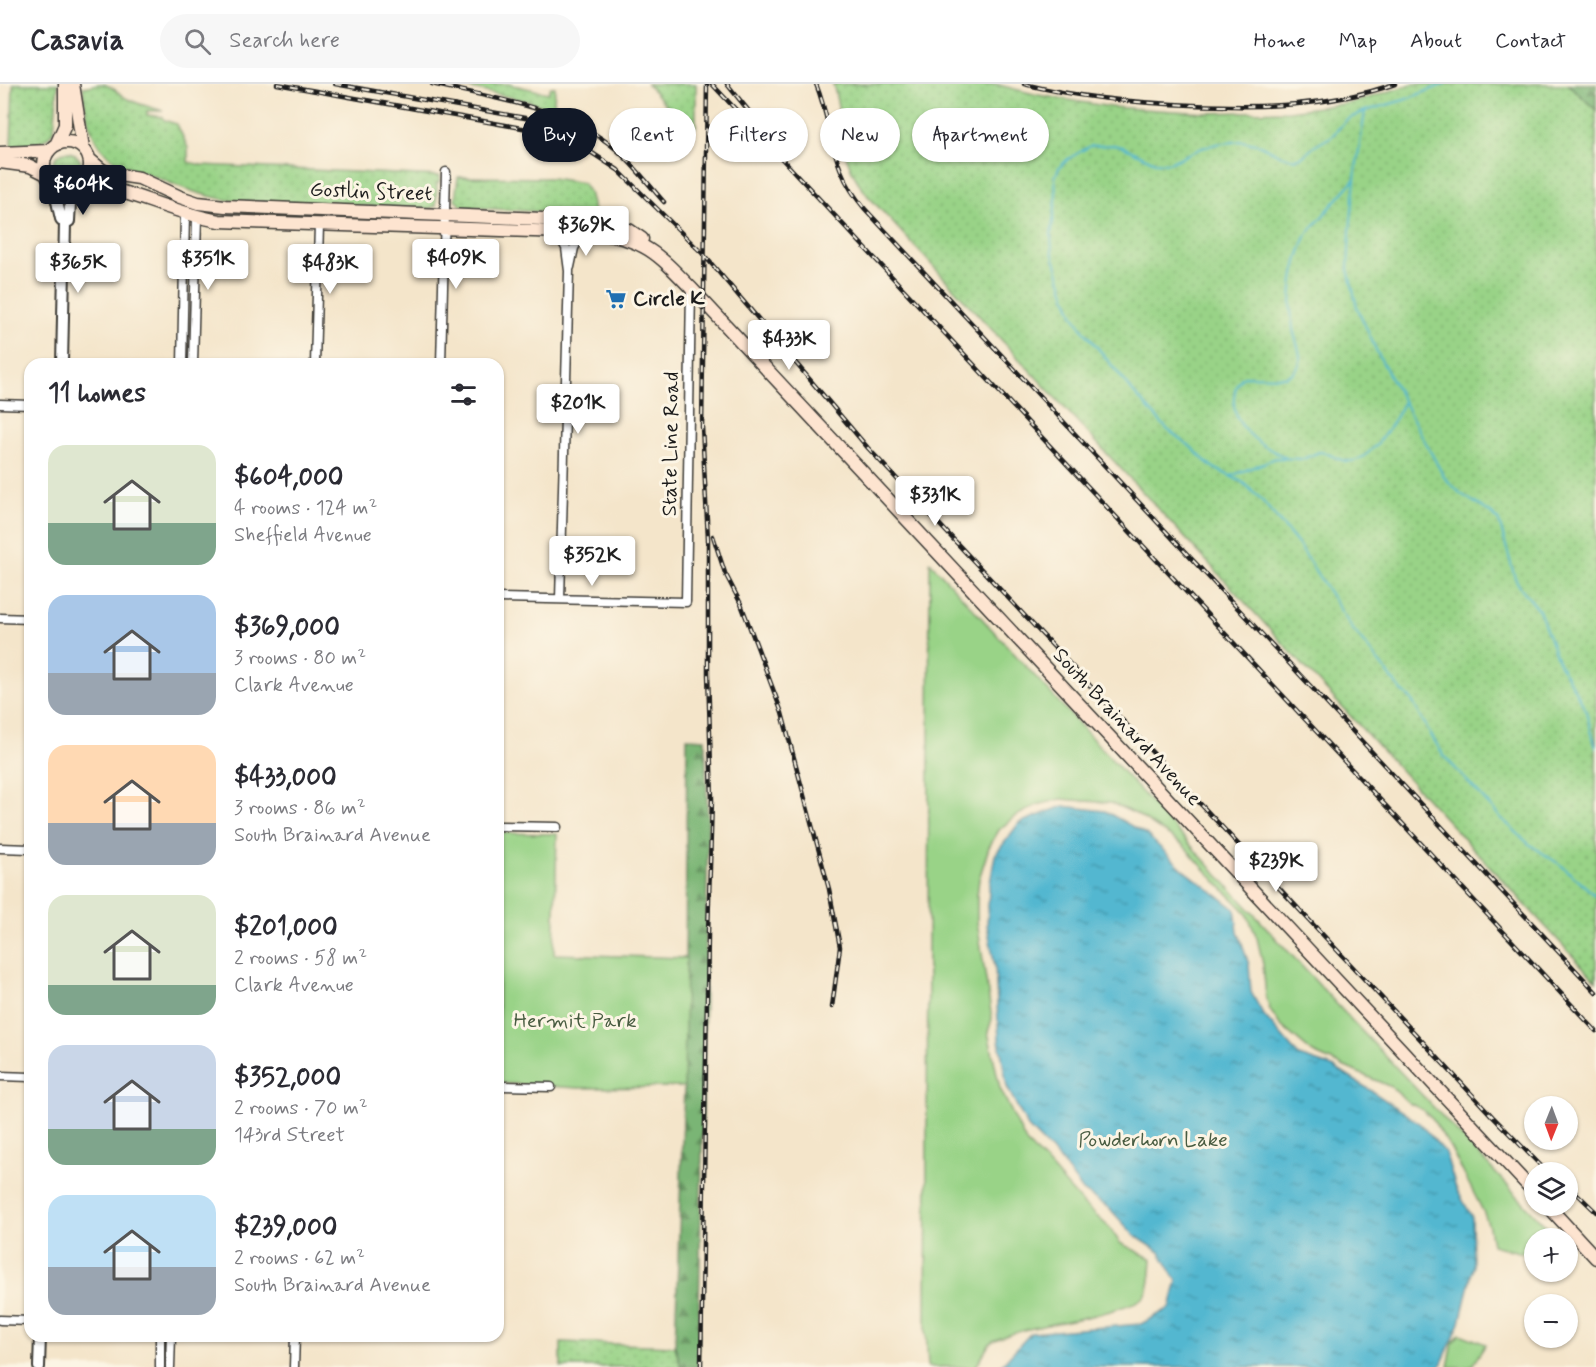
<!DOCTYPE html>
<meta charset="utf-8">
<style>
body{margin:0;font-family:Mynerve,sans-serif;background:#f7f7f7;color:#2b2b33;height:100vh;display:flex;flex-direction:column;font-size:22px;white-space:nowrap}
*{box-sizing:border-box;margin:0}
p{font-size:20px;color:#7c7c81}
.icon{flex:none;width:33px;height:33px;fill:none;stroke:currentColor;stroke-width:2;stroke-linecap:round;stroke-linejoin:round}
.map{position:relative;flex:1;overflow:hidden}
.side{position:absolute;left:24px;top:274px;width:480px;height:984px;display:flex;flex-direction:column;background:#fff;border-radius:18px;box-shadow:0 2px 4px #0004}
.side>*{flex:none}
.hud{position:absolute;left:522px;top:24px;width:570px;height:54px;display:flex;gap:12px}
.needle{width:39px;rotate:181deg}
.buttons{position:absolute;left:1524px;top:1012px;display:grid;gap:12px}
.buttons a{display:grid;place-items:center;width:54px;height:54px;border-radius:50%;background:#fff;box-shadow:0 2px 4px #0004;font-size:30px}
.price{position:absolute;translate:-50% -51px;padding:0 14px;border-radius:6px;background:#fff;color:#222;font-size:20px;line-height:39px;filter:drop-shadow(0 2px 3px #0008)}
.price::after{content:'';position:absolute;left:50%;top:36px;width:18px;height:14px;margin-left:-9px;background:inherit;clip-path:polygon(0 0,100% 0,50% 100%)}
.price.current{background:#111827;color:#fff}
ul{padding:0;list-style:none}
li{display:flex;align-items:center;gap:18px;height:150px;padding:0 24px}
li span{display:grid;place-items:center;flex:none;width:168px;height:120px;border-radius:18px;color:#555}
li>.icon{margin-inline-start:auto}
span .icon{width:72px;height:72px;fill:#fffc;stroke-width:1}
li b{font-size:26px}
h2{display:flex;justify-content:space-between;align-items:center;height:72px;padding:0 24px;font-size:26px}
.pill{padding:0 21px;border-radius:27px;background:#fff;box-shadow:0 2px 4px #0004;font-size:21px;line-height:54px}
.pill.current{background:#111827;color:#fff}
header{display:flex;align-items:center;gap:36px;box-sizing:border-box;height:84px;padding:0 30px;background:#fff;border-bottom:2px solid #e1e1e2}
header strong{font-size:28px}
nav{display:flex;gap:33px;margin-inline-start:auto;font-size:21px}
.search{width:420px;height:54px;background:#f7f7f7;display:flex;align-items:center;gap:15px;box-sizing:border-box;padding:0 21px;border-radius:33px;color:#7c7c81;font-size:22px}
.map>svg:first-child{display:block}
</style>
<header>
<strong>Casavia</strong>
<div class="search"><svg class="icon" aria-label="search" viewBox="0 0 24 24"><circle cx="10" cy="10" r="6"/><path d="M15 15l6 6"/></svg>Search here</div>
<nav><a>Home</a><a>Map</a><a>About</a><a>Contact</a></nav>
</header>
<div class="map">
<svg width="1596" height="1283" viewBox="0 0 1596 1283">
<defs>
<pattern id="grass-dots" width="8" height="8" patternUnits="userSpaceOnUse" patternTransform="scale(1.5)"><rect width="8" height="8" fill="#99d387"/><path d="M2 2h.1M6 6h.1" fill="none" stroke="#83b574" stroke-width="1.8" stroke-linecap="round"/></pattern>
<pattern id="forest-firs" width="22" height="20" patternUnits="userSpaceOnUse" patternTransform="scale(1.5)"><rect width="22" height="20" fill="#7ab574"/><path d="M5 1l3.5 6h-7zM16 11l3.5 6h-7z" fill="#63925e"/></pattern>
<pattern id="water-ripples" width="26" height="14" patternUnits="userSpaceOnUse" patternTransform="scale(1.5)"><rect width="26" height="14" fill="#52b7d0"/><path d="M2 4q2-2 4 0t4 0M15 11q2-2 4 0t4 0" fill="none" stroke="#4394a8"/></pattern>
</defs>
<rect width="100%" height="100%" fill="#fcf5e5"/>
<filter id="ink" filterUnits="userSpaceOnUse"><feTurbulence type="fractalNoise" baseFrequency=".0167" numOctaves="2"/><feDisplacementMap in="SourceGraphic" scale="12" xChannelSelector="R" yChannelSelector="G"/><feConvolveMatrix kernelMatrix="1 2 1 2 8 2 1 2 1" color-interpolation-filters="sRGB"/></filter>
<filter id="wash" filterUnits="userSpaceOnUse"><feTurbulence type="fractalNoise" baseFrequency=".008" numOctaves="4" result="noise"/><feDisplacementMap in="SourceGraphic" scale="24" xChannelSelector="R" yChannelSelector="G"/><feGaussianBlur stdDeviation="1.35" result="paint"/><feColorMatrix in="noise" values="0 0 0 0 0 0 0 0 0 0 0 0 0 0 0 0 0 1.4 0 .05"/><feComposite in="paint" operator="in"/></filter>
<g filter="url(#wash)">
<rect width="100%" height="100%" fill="#f4e5ca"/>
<path fill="url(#grass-dots)" stroke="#5a7852" stroke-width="1.5" d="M13 0H58L54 46C45 61 27 62 11 63Z
M100 0C113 0 119 12 130 16 140 21 152 23 163 27H147V31L163 33 164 36 177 40 188 64V78L202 81 440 92 439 98 437 99 436 122 428 125 228 116C203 112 182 104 158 94 145 88 126 85 115 77 90 59 85 31 83 3Z
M449 0H508L548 9 551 3H555L554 19 564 28 573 33 528 17Z
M647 0H696V43L686 44Z
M833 0H995L1038 11 1111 23 1206 29 1289 27 1356 18 1412 0H1568L1596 26V897L868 112C835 71 846 45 833 0Z
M53 82a14 14 0 1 1 28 0a14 14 0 1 1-28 0Z
M458 93 552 94 583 99 589 108 595 131 463 123 455 116Z
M561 1258 675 1262 681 1283H561Z"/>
<path fill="url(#forest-firs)" stroke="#4b6848" stroke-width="1.5" d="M1568 0H1596V26Z
M687 654 705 655 708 741 698 1283H681L675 1262 684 1003Z"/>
<path fill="#99d387" stroke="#5a7852" stroke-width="1.5" d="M930 478 1356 941 1558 1155H1534V1172L1492 1161 1489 1143 1484 1129 1450 1063 1433 1036 1423 1026 1409 1019 1391 1003 1313 969 1280 941 1270 926 1266 913 1263 880 1257 854 1246 828 1221 803 1183 761 1136 730 1111 719 1061 715 1037 721 1014 733 999 746 989 763 979 795 977 812V837L992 935 988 948 1000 1004 1027 1060 1046 1078 1083 1120 1110 1144 1120 1159 1152 1175C1151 1185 1151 1207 1143 1214 1135 1220 1122 1223 1113 1226 1073 1239 1031 1240 993 1257 986 1261 982 1276 975 1283H928L926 1246Z
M498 749 557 750 554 870 686 874 684 1003 579 1004 498 999Z
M1460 1250 1486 1260 1471 1283H1448L1453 1258Z"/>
<path fill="url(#water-ripples)" stroke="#376a76" stroke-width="1.5" d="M1063 722 1105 727 1146 750 1183 785 1235 825 1238 847 1249 881 1251 908 1263 930 1299 972 1335 984 1370 1006 1419 1039 1445 1068 1456 1104 1472 1133 1473 1183 1460 1239 1440 1283H999L1031 1249 1141 1240 1170 1224 1177 1197 1160 1168 1134 1151 1110 1125 1083 1107 1060 1076 1028 1043 1007 1003 999 956 995 882 987 841 989 805 995 771 1019 739Z"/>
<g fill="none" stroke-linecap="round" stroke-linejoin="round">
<path stroke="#52b7d0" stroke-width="2" d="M1445 0 1404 16 1365 27 1346 36 1332 52 1315 62 1302 73 1294 75 1282 72 1260 61 1242 57 1216 60 1199 65 1169 79 1155 78 1123 63 1114 61 1090 62 1068 75 1059 84 1055 93 1056 116 1051 151 1052 168 1067 215 1074 232 1085 248 1134 309 1168 346 1191 363 1204 376 1214 384 1242 398 1260 414 1298 460 1352 544 1400 605 1411 615 1431 651 1444 672 1502 735 1529 760 1562 782 1596 812
M1365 27 1356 85 1350 147 1348 185 1357 223 1377 268 1444 393 1461 410 1491 429 1499 437 1515 494 1520 503 1539 526 1558 577 1585 624 1596 664
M1285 373C1261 362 1231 343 1234 313 1235 304 1237 297 1244 292L1285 293C1293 290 1299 286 1300 277 1301 266 1295 256 1293 245 1288 211 1293 182 1307 150L1354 96
M1231 392 1276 374 1303 375 1319 368C1329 368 1336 376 1346 377 1370 381 1394 337 1403 319"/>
</g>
</g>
<g filter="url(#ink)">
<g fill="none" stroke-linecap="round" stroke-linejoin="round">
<g stroke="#3c3a36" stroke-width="11">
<path id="minor" d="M557 148 566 164 569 187 560 515
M570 183 574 164 583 148
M182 280 185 130
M193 280 197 134
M315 280 319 141
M441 280 446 88
M0 320 30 321
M498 514 686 518 691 204
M0 534 30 535
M498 742 557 743
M0 764 30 765
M0 992 30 993
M498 1002 551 1003
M0 1236 30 1237
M160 1283V1252
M170 1283 171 1252
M294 1283 295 1252"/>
</g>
<g stroke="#3c3a36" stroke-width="14">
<path id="tertiary" d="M53 100 61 135 65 139
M62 280 65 139 69 137 70 119 77 102
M39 1283 40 1252"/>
</g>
<g stroke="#3c3a36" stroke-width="15">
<path id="secondary" d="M73 0 83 64
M44 81a23 23 0 1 1 46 0a23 23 0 1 1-46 0Z
M56 61 65 41V0
M0 69 49 67
M89 75 102 86 112 90 139 94 180 113 198 119 225 122 590 137 629 146 642 155
M0 78 30 82 46 90
M83 98C130 106 172 129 219 137L597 149C645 155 659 171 691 204L1534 1108
M1548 1122 1596 1174"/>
</g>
<use href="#minor" stroke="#fff" stroke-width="8"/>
<use href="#tertiary" stroke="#fff" stroke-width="10"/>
<use href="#secondary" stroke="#fde4d0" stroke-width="12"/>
<g stroke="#1c1c1c" stroke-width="4.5">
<path id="rail" d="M277 0 544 48 583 63 618 86 704 171 868 364 1493 1033 1548 1089
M335 0 525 34 560 44
M432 0C495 15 566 23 617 66 634 81 649 101 664 118
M712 0 1596 947
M727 0 748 26 780 60
M816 0C835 48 828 82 865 125L1596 908
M1024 0C1080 14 1135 19 1192 21 1261 24 1328 23 1395 0
M713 452 725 489 741 520 782 629 829 805 840 863 832 923
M1568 1101 1596 1128
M701 1283 708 849 712 715 708 589V455L702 343 707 0"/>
</g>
<use href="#rail" stroke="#fcf5e5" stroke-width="2" stroke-dasharray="7" stroke-linecap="butt"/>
</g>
</g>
<defs>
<g id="supermarket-bare" transform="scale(1.62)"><path d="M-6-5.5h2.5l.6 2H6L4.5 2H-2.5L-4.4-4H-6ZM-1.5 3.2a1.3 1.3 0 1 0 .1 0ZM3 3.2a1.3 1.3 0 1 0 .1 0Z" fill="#1f6fb2" stroke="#fcf5e5" stroke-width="2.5" paint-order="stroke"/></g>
</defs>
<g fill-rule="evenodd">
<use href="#supermarket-bare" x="616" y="215"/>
</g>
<g text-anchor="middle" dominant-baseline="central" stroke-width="6" stroke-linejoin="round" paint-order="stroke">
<g font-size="21" fill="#1c1c1c" stroke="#fcf5e5">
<text transform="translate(371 108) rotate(2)">Gostlin Street</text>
<text transform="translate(671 360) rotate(-89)">State Line Road</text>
<text transform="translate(1127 643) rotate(47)">South Brainard Avenue</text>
</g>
<g font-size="21" font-weight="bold" fill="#1c1c1c" stroke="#fcf5e5" text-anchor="start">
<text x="633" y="215">Circle K</text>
</g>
<g font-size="21" fill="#485c41" stroke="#fcf5e5">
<text x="575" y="937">Hermit Park</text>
<text x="1153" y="1056">Powderhorn Lake</text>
</g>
</g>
</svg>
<div class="buttons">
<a><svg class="needle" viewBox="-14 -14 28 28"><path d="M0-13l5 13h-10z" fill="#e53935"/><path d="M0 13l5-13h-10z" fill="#7c7c81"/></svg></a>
<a><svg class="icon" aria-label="layers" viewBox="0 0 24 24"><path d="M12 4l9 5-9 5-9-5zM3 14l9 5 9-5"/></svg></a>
<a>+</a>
<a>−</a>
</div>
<b class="price current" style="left:83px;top:132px">$604K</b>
<b class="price" style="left:586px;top:173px">$369K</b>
<b class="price" style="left:456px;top:206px">$409K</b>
<b class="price" style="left:208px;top:207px">$351K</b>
<b class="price" style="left:78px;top:210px">$365K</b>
<b class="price" style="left:330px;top:211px">$483K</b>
<b class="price" style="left:789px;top:287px">$433K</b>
<b class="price" style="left:578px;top:351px">$201K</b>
<b class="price" style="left:935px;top:443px">$331K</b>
<b class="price" style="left:592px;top:503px">$352K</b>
<b class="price" style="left:1276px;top:809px">$239K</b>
<div class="hud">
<a class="pill current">Buy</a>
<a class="pill">Rent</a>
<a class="pill">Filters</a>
<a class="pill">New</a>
<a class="pill">Apartment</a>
</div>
<section class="side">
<h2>11 homes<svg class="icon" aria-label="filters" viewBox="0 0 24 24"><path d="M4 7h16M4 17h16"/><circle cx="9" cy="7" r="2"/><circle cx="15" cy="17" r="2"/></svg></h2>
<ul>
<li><span style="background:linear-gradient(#dfe7d0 65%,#7fa58c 0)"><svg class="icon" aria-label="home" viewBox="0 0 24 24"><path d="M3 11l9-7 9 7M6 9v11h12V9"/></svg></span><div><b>$604,000</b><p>4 rooms · 124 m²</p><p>Sheffield Avenue</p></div></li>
<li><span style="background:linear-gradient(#a9c7e8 65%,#9aa5b1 0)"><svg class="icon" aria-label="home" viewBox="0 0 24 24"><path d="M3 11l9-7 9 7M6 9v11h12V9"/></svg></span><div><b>$369,000</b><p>3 rooms · 80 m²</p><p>Clark Avenue</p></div></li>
<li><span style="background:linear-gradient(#ffd9b3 65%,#9aa5b1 0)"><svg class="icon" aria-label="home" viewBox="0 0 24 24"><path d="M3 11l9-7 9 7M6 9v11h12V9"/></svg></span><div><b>$433,000</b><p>3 rooms · 86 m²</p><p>South Brainard Avenue</p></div></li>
<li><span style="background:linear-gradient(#dfe7d0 75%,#7fa58c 0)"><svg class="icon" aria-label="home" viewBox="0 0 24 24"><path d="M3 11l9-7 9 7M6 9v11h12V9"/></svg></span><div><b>$201,000</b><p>2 rooms · 58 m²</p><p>Clark Avenue</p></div></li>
<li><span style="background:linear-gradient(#c9d6e8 70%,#7fa58c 0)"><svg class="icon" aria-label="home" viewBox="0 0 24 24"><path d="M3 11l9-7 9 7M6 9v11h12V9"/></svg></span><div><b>$352,000</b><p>2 rooms · 70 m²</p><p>143rd Street</p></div></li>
<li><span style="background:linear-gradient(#bfe0f5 60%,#9aa5b1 0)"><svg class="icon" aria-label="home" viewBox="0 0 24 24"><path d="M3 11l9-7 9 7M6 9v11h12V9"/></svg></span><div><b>$239,000</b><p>2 rooms · 62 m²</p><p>South Brainard Avenue</p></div></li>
</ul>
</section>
</div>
